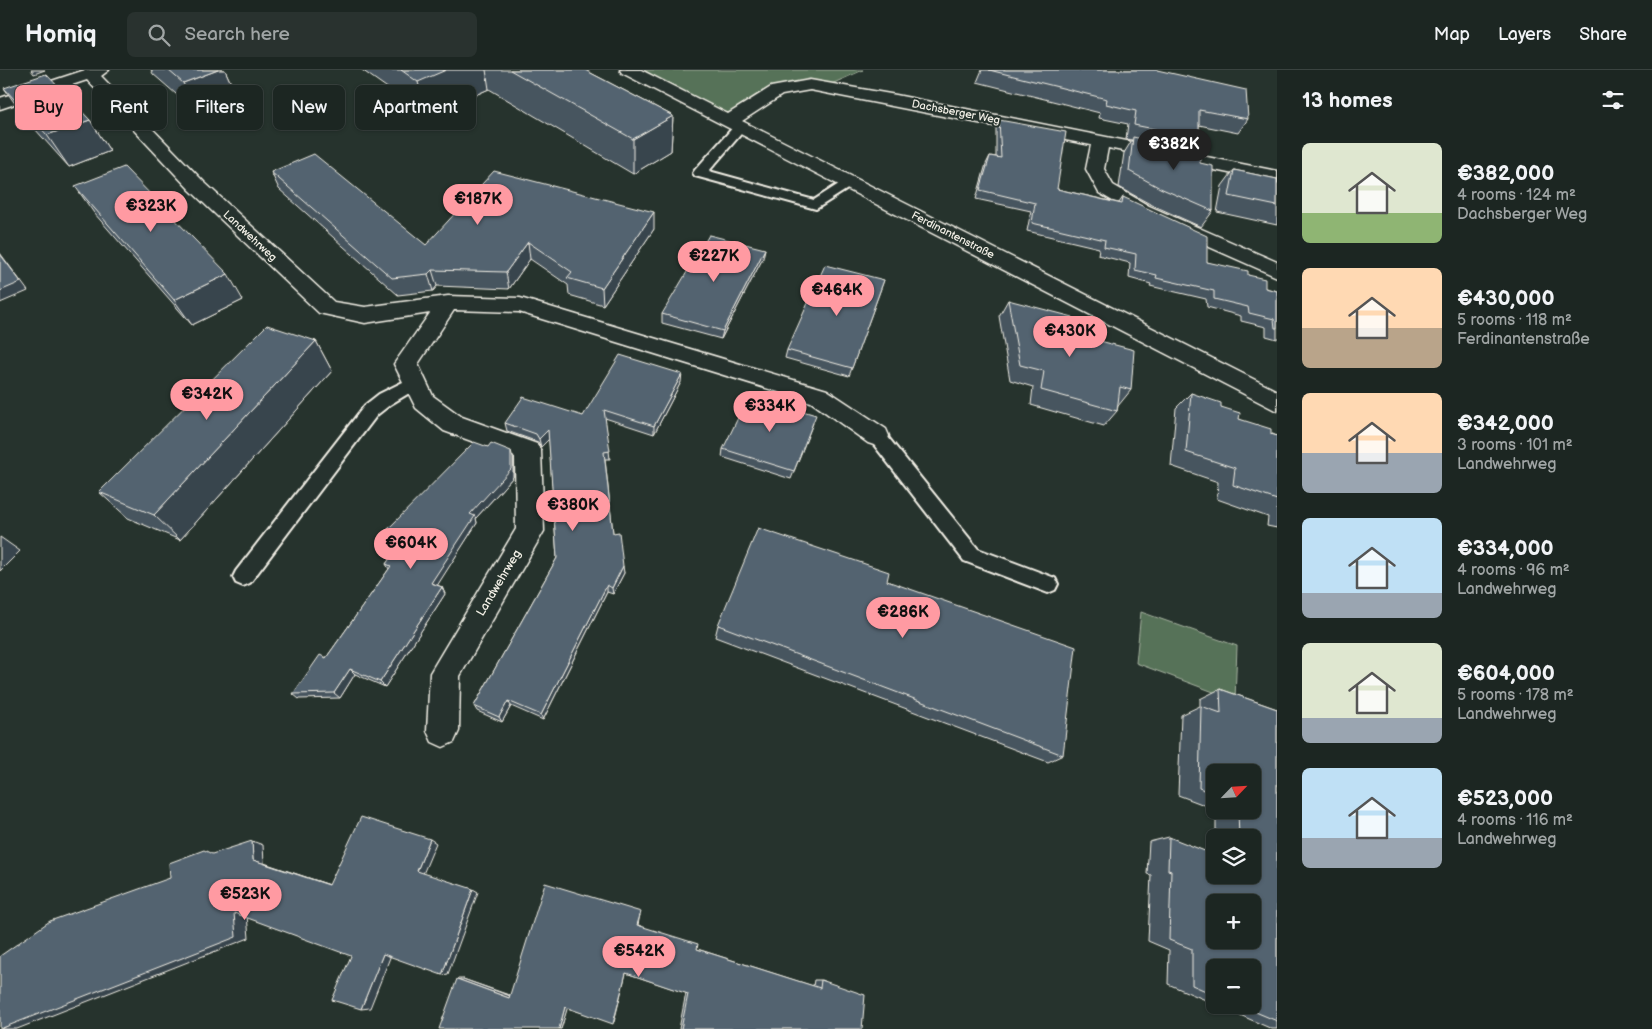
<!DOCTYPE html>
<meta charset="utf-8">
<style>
body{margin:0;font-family:"Balsamiq Sans",sans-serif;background:#29322f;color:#f1f3f6;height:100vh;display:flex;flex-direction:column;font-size:19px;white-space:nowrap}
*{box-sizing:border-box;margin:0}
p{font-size:16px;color:#a0a5a5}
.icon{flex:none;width:28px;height:28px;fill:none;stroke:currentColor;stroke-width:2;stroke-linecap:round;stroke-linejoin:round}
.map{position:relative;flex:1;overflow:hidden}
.sheet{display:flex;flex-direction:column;background:#1c2622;width:375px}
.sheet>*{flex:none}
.banner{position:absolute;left:15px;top:15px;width:475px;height:45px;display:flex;gap:10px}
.needle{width:32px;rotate:65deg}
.buttons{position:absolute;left:1206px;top:694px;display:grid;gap:10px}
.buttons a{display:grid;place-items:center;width:55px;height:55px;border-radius:8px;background:#1c2622;box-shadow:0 1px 4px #0004,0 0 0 1px #3a4340;font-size:25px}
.price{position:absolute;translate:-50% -42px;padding:0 11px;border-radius:18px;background:#ff9aa2;color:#111;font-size:16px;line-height:32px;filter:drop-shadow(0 1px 2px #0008)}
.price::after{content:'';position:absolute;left:50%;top:30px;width:15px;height:11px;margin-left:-8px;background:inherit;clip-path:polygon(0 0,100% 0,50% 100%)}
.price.active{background:#222;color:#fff}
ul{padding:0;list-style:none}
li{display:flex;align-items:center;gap:15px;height:125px;padding:0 25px}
li span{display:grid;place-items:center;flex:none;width:140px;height:100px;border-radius:8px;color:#555}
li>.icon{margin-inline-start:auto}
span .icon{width:60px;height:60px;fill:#fffc;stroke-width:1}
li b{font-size:21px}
h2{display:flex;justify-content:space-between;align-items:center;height:60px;padding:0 25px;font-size:21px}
.tag{padding:0 18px;border-radius:8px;background:#1c2622;box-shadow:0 1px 4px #0004,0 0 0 1px #3a4340;font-size:18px;line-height:45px}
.tag.active{background:#ff9aa2;color:#111}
header{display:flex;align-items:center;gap:30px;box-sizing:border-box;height:70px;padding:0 25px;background:#1c2622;border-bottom:1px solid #3a4340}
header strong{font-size:24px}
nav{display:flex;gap:28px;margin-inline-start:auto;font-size:18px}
.search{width:350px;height:45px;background:#29322f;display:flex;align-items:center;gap:12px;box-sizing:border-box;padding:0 18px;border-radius:8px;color:#a0a5a5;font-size:19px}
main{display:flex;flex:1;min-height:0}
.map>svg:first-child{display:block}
</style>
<header>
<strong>Homiq</strong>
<div class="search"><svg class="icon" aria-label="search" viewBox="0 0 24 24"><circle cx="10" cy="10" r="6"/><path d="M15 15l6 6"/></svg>Search here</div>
<nav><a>Map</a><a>Layers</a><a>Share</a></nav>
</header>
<main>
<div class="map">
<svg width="1277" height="959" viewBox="0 0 1277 959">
<rect width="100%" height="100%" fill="#26332d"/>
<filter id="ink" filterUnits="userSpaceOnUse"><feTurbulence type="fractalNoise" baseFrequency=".02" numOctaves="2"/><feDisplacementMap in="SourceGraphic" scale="10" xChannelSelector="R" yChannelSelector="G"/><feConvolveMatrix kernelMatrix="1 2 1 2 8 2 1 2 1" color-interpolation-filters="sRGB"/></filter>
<g filter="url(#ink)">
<path fill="#577258" stroke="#a6b2a0" d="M644 0H863L827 16 775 23 730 51Z
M1141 542 1237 576 1235 630 1136 593Z"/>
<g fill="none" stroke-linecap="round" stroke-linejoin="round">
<g stroke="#f4f1e8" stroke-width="4">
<path id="service" d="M741 53 747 57 709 101 814 130 845 110H855L857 113 816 139 695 106 693 103 695 100 736 54Z
M415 306 421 308 424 312 421 316 391 334 377 345 250 513 243 516 236 513 233 507 236 501 365 335 379 324Z
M877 359 883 361 978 479 1055 508 1058 514 1055 520 1048 523 964 491 871 371 868 366 871 361Z"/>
</g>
<g stroke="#f4f1e8" stroke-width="3">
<path id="minor" d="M85 0H109L101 6 204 112 334 232 365 237 448 226 520 228 827 320 886 359 889 366 886 373 877 376 868 373 811 332 519 242 454 240 418 294 433 326 462 347 537 374 541 381 544 461 460 606 459 661 454 672 443 677 432 672 427 661 430 603 516 459 515 387 444 361 416 338 394 294 430 243 365 253 319 243 190 120 87 10 0 39V28Z
M620 0H641L728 44 771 17 810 10 896 25 1277 101V113L1108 78 1104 99 1113 115 1149 136 1277 192V207L1135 144 1099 123 1086 99 1091 75 810 20 782 25 742 51 1277 321V341L622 3Z"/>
</g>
<use href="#service" fill="#26332d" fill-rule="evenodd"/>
<use href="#minor" fill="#26332d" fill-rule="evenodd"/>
</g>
<path fill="#47555f" stroke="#f4f1e8" d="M151 0H225L238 29 199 44 153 4Z
M362 0H585L673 46 671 81 633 104 489 19 427 46Z
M982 0H1157L1248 49 1238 63 1199 55V68L1191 79 1200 93 1213 141 1201 157 1150 134 1119 117 1124 83 1132 70 1126 69 1128 54 1099 48 1100 43 977 12Z
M4 18 90 50 110 81 69 97 26 49Z
M999 50 1057 119 1119 133 1123 127 1207 192 1248 205 1265 218 1277 221V269L1266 266V257L1241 251V246L1207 237 1206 229 1150 216 1151 214 1129 208 1130 193 1098 185 1099 178 1027 161 1031 141 976 129 986 94 990 86 996 87V58Z
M1234 100 1277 109V155L1217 142 1222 116Z
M271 102 426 175 654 159 603 235 569 225 568 215 530 189 509 219 437 216 433 221 398 225 279 119Z
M75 116 243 230 192 255 94 143Z
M763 188 721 269 662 253V244Z
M884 210 849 306 785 288 787 280Z
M1008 230 1070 263 1131 320 1118 336 1117 341 1104 356 1031 335 1033 317 1010 310 999 246Z
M316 271 332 301 180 470 128 448 99 422Z
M681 312 654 364 605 348 610 389H605L613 463 624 503 613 524 607 522 543 650 511 636 502 652 477 641 474 636 557 488 549 369 541 377 538 372 507 361 505 353 583 346Z
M1191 323 1221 337 1239 349 1277 366V458L1267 456 1268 447 1217 429 1218 412 1171 396 1176 338Z
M813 353 791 409 722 387 723 379Z
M488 377 513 388V407L476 448 477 453 437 515 442 517 445 524 385 617 355 604 340 628 299 629 293 624 326 588 389 499 386 494 401 472 390 468 386 461Z
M887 511 1063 685 1048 692 715 567 718 555Z
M1220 619 1277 639V959H1272L1217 935H1252L1215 898V934L1168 914 1169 880 1148 871 1151 805 1147 804 1149 772 1169 767 1252 805V768H1216V740H1252L1215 702V739L1178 725 1181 645 1200 636V629Z
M640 844 638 855 697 879 813 916 814 910H821L862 959H679L686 923 626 903 614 952 567 938 561 959 463 909 509 925Z"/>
<path fill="#39454e" stroke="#f4f1e8" d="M31 0H45L34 4Z
M218 0H225L238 29 199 44 183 13Z
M424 0H486L489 19 427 46 418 12Z
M673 46 671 81 633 104V69Z
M90 50 110 81 69 97 47 65Z
M654 142V159L603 235 602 218Z
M528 172 530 189 509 219 506 202Z
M765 179 763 188 721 269 723 261Z
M0 183 28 221 0 233Z
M432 200 437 216 433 221 428 204Z
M228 204 243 230 192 255 174 230Z
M316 271 332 301 180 470 154 445Z
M682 304 681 312 654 364V356Z
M548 360 550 368 541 377 539 369Z
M511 381 513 388V407L476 448 477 453 435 519 431 513 470 444Z
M0 467 20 481 0 501Z
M623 496 624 503 613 524 612 518Z
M607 515V522L543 650 541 645Z
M442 517 445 524 385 617 380 612Z
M350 599 355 604 340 628 334 623Z
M508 631 511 636 502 652 499 647Z
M430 769 436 773 423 804 417 801Z
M252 771 263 775 264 793 339 818 253 790Z
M473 819 478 822 448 904 442 905Z
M234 843 247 845 249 868 17 959H1Z
M383 884 391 885 370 938 361 939Z
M457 909H463L513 927 509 928Z
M568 936 561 959H559L565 937Z"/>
<path fill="#52636f" stroke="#f4f1e8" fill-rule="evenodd" d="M168 0H218L183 13Z
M401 0H446L418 12Z
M510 0H585L673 46 633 69Z
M989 0H1157L1246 20 1248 49 1199 40V68L1134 55 1136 41 1106 34 1107 29Z
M46 4 90 50 47 65 4 18Z
M999 50 1066 62 1057 119 1122 134 1123 127 1207 166V192L1248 201V205L1265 209V218L1277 221V258H1275L1274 249 1249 243 1248 237 1214 229V221L1156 208 1157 205 1135 200 1136 184 1104 177 1105 170 1032 153 1035 133 980 120 990 86 1001 88Z
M1133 67 1200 81V93L1213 96V141L1160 118 1129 101Z
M314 84 426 175 494 101 654 142 602 218 567 208 572 202 528 172 506 202 432 200 428 204 392 208 271 102Z
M124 97 228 204 174 230 75 116Z
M1234 100 1277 109V136L1229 126Z
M709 165 765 179 723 261 662 244Z
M0 184 21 212 0 221Z
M825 195 884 210 852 298 787 280Z
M1008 230 1073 247 1070 263 1134 280 1131 320 1120 317 1117 341 1041 320 1044 301 1020 295Z
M267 255 316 271 154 445 99 422Z
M620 285 682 304 654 356 604 340 610 381 604 382 613 463 619 462 623 496 612 518 607 515 541 645 508 631 499 647 474 636 557 488 548 360 539 369 536 364 505 353 523 327 583 346Z
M1191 323 1221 333V337L1240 343 1239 349 1271 359V364L1277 366V430L1233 415 1235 398 1186 382Z
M749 325 816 345 794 401 723 379Z
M474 372 488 377 491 373 511 381V399L470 444 475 446 431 513 442 517 380 612 350 599 334 623 293 624 320 585 326 588 391 496 386 494 404 468 386 461Z
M758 458 889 502 887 511 1076 577 1063 685 718 555Z
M1220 619 1277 639V951L1239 935H1252V898H1215V925L1192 915V879L1169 870 1171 801 1168 800 1169 767 1215 785V805H1252V768H1239L1238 740H1252V702H1215V724L1199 718 1201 636 1221 643ZM1215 832H1252V870H1215Z
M361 747 430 769 417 801 473 819 442 905 383 884 361 939 332 930 351 886 234 843 236 867 0 959V886L50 851 170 808 169 793 204 780 212 784 252 771 253 790 329 815Z
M545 813 641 842 637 855 698 874 697 879 820 918 821 910 865 925 862 959H681L688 924 626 903 613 954 565 937 559 959H439L457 909 509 928Z"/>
</g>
<g text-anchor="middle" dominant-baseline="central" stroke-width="4" stroke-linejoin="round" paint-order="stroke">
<g font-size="11" fill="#f4f1e8" stroke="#26332d">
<text transform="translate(956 42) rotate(11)">Dachsberger Weg</text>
<text transform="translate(953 165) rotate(27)">Ferdinantenstraße</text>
<text transform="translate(250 166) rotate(43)">Landwehrweg</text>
</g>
<g font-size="12" fill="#f4f1e8" stroke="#26332d">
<text transform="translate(499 513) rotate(-59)">Landwehrweg</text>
</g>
</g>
</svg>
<div class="buttons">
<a><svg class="needle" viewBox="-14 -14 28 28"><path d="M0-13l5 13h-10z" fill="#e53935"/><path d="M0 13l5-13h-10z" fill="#a0a5a5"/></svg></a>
<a><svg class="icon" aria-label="layers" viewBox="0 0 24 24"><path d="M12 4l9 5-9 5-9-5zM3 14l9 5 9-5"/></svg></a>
<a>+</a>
<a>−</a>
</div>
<b class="price active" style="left:1174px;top:101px">€382K</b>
<b class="price" style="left:478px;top:156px">€187K</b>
<b class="price" style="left:151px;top:163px">€323K</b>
<b class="price" style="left:714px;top:213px">€227K</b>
<b class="price" style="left:837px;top:247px">€464K</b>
<b class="price" style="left:1070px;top:288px">€430K</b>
<b class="price" style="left:207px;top:351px">€342K</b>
<b class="price" style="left:770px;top:363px">€334K</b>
<b class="price" style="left:573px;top:462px">€380K</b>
<b class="price" style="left:411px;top:500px">€604K</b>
<b class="price" style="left:903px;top:569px">€286K</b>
<b class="price" style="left:245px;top:851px">€523K</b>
<b class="price" style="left:639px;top:908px">€542K</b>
<div class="banner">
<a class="tag active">Buy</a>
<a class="tag">Rent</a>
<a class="tag">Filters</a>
<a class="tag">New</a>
<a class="tag">Apartment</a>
</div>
</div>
<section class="sheet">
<h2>13 homes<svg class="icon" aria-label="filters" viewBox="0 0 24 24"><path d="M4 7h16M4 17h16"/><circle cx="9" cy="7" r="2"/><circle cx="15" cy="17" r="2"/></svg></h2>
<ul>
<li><span style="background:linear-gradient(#dfe7d0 70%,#8fb573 0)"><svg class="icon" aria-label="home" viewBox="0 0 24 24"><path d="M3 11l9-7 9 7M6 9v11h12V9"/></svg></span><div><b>€382,000</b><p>4 rooms · 124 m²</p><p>Dachsberger Weg</p></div></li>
<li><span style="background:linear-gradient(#ffd9b3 60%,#b9a48a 0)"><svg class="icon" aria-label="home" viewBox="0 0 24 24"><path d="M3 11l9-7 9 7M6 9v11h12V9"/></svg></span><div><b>€430,000</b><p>5 rooms · 118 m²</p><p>Ferdinantenstraße</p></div></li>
<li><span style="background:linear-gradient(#ffd9b3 60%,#9aa5b1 0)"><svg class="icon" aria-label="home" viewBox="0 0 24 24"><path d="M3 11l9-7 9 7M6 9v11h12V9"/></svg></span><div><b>€342,000</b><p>3 rooms · 101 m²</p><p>Landwehrweg</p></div></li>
<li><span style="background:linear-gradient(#bfe0f5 75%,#9aa5b1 0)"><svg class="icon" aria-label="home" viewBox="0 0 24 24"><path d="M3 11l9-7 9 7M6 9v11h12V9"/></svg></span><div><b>€334,000</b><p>4 rooms · 96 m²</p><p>Landwehrweg</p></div></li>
<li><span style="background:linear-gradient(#dfe7d0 75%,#9aa5b1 0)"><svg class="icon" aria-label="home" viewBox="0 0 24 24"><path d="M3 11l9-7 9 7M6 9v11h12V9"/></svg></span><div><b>€604,000</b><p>5 rooms · 178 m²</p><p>Landwehrweg</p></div></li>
<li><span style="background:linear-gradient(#bfe0f5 70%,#9aa5b1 0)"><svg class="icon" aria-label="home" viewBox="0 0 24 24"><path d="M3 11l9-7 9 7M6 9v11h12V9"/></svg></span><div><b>€523,000</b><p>4 rooms · 116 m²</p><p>Landwehrweg</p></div></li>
</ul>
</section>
</main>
